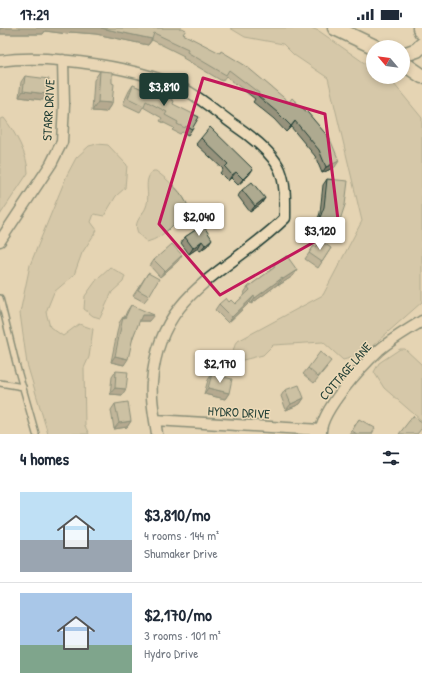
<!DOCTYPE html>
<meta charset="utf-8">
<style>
body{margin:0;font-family:"Patrick Hand",sans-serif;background:#f6f6f7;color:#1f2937;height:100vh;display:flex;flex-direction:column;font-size:15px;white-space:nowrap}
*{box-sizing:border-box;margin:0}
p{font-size:13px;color:#747a83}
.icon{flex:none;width:22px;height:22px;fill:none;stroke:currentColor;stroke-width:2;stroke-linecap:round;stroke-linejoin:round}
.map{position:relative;height:406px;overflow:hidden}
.sheet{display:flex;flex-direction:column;background:#fff;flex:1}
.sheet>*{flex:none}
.needle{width:26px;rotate:299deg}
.fabs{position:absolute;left:366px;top:12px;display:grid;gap:8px}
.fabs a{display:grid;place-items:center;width:44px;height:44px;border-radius:50%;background:#fff;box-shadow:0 2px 6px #0003;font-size:20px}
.price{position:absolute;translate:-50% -34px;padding:0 9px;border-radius:4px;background:#fff;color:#222;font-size:13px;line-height:26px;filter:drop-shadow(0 1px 2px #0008)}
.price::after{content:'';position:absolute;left:50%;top:24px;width:12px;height:9px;margin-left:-6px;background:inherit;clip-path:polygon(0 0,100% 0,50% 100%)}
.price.current{background:#1f3d34;color:#fff}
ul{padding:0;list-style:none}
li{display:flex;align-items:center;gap:12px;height:100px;padding:0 20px}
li+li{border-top:1px solid #e0e1e3}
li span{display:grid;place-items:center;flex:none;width:112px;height:80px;border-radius:0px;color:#555}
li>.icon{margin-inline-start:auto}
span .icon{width:48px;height:48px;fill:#fffc;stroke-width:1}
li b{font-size:17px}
h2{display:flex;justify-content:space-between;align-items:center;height:48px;padding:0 20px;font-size:17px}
.status{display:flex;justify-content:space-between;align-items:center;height:28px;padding:0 20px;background:#fff;direction:ltr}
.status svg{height:11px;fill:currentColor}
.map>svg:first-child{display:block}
</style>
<div class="status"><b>17:29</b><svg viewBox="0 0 49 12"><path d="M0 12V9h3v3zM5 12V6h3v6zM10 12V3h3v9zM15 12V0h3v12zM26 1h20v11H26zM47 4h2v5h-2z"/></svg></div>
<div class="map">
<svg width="422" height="406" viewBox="0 0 422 406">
<rect width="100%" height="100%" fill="#e5d4b3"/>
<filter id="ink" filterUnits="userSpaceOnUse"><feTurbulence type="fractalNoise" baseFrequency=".025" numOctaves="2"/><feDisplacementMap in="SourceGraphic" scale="8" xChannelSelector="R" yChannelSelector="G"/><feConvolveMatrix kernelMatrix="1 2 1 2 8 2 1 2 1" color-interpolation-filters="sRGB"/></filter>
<g filter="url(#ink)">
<path fill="#c4bb9d" stroke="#727c68" d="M230 0H311L319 3 373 41V49L389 50 422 90V274L362 327 343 332 323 314 273 317 263 327 239 333 232 326 236 314 323 267 362 193 328 50 294 27 283 16 245 9Z
M4 90C15 104 28 127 28 145L0 187V91Z
M97 116 108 117 127 137 125 160 116 168 104 188 94 186 91 194 97 202 82 225 74 247 54 264 46 284 50 299 63 308 79 296 93 301 89 329 84 340 85 398 89 406H48L27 336 20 285 30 237 67 147 76 130 89 118Z
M153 143H156C169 153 184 165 189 181 175 193 166 209 147 214 144 211 138 207 137 202 134 193 143 187 146 179 151 166 142 153 153 143Z
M110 239 125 248 123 254 112 264 100 290 93 288 84 281 85 268 98 250Z
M400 321H405L422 337V393L384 360 374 344 379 335Z"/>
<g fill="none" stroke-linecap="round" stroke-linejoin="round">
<g stroke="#1f3d34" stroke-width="8">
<path id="lane" d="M0 270 17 339 36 406
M0 355 23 359"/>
</g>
<g stroke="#1f3d34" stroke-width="13">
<path id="street" d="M0 33C48 25 146 40 189 64 204 73 218 85 233 96 248 106 273 125 280 142 286 157 285 175 285 190 228 246 159 262 152 354 150 371 155 390 157 406
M0 213 51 136 62 114 64 77 63 32
M155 392 321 402
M321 406C319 384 363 337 379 322 392 311 408 302 422 293"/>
</g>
<g stroke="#1f3d34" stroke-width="17">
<path id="secondary" d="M335 0 375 19
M403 27 417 22 422 17
M403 35 422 48"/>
</g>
<g stroke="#1f3d34" stroke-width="19">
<path id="primary" d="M421 0 422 3"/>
</g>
<use href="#lane" stroke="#eddab8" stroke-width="5"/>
<use href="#street" stroke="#eddab8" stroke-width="10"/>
<use href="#secondary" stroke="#eddab8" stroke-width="14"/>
<use href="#primary" stroke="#eddab8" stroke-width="16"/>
</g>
<path fill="#96927c" stroke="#1f3d34" d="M0 0 183 6 289 74 335 139 322 145 315 128 291 99 286 104 274 91 253 74 255 71 226 48 222 53 183 30 184 28 152 12 148 17 96 6 70 4 68 6 45 3 43 6H0Z
M100 43 112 55V75L106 84 92 83 94 52Z
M25 48 43 72 19 69 21 54Z
M133 57 160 69 162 66 173 76 192 101 188 107 182 104 180 106 172 102 174 100 160 93 162 90 143 79 140 84 123 76 129 63Z
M201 110 249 147 238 157 231 150 228 153 220 145 223 141 196 116Z
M327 151 339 195 335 201 332 200 328 206 314 201 320 185 323 157Z
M242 162 265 170 261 176 250 184 238 168Z
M203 197 208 217 200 223 198 220 189 226 181 215 185 209Z
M314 218 316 219 331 220 318 240 305 231Z
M154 232 178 233 160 249 150 238Z
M274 237 297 242 293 248 279 257 278 256 251 276 250 274 228 295 215 282 219 276 229 274 235 276 245 267 244 265 248 259 270 243Z
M148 245 149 268 144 274 133 268Z
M131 277 149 293H139L133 309 124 337 111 334 119 295 123 289 124 290 127 283Z
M327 339 314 355 303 346 308 340Z
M116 343 122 367 110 366 112 349Z
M212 346 229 365 225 371 204 366 208 352Z
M285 362 304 370 300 376 286 382 281 368Z
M115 376 131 393 127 399 114 401 111 382Z
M359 391 372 406H349Z"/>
<path fill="#7a7765" stroke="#1f3d34" d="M0 0H101L152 11 148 17 96 6 70 4 68 6 45 3 43 6H0Z
M23 63 47 66 43 72 19 69Z
M98 74 112 75 106 84 92 83Z
M295 93 291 99 286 104 291 98Z
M339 133 335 139 322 145 326 139Z
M253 141 249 147 238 157 243 151Z
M236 144 231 150 228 153 232 147Z
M265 170 261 176 250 184 255 178Z
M334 194 339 195 335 201 332 200 328 206 314 201 318 195Z
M212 211 208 217 200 223 205 217Z
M202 213 198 220 189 226 193 220Z
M182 227 178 233 160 249 165 243Z
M297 242 293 248 279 257 283 251Z
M282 250 278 256 251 276 255 270Z
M254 268 250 274 228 295 232 289Z
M142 287H154L149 293H138Z
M115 328 128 331 124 337 111 334Z
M115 360 126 361 122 367 110 366Z
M208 360 229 365 225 371 204 366Z
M304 370 300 376 286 382 291 376Z
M131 393 127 399 114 401 119 395Z"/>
<path fill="#aeaa90" stroke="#1f3d34" d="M101 0H182L186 2 183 6 220 25 221 23 246 38 289 74 292 70 308 85 330 111 339 133 326 139 319 122 295 93 291 98 278 85 258 68 259 65 229 42 226 47 187 24 188 21 154 5 152 11Z
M100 43 112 44V55L114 56 112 75 98 74Z
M25 48 49 51 47 66 23 63Z
M133 57 160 69 162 66 174 73 173 76 199 89 192 101 186 98 185 100 177 96 178 94 165 87 167 84 146 73 144 78 128 70Z
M210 99 253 141 243 151 236 144 232 147 225 139 228 136 201 110Z
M327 151 348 153 345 177 339 195 334 194 332 199 318 195 324 179Z
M252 154 265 170 255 178 242 162Z
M203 197 212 211 205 217 202 213 193 220 185 209Z
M321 213 331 220 322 234 309 225 314 218 316 219Z
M172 216 182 227 165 243 154 232Z
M287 228 297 242 283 251 282 250 255 270 254 268 232 289 219 276 226 270 229 274 231 272 235 276 250 262 248 259 275 239 274 237Z
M148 245 159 251 149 268 138 262Z
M131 277 154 287H142L133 309 128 331 115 328 123 289 125 290Z
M320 324 331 333 318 349 308 340Z
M116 343 128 344 126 361 115 360Z
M212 346 232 351 229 365 208 360Z
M299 357 304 370 291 376 285 362Z
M128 374 131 393 119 395 115 376Z
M413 388 422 394V400L417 406H399Z
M359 391 375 400 372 406H357L352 403Z"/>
</g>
<path d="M0 0H422V406H0ZM203 50 325 86 339 200 220 267 159 196Z" fill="#e5d4b3" fill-opacity=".55" fill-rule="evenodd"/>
<path fill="none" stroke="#c2185b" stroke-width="3" stroke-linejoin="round" d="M203 50 325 86 339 200 220 267 159 196Z"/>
<g text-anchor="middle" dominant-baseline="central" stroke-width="3" stroke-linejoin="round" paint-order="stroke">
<g font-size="13" fill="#1f3d34" stroke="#eddab8">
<text transform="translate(48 82) rotate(-87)">STARR DRIVE</text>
<text transform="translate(345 343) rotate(-49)">COTTAGE LANE</text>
<text transform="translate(239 384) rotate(3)">HYDRO DRIVE</text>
</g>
</g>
</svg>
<div class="fabs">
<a><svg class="needle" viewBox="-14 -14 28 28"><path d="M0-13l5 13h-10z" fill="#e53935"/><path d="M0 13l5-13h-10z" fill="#747a83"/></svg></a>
</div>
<b class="price current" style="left:164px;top:79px">$3,810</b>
<b class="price" style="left:199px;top:209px">$2,040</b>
<b class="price" style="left:320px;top:223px">$3,120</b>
<b class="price" style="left:220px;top:356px">$2,170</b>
</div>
<section class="sheet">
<h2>4 homes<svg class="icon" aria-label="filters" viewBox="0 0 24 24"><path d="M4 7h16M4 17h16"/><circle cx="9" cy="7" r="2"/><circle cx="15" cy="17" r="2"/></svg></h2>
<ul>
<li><span style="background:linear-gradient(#bfe0f5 60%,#9aa5b1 0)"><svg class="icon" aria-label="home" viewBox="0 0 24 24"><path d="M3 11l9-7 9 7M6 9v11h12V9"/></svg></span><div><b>$3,810/mo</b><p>4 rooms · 144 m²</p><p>Shumaker Drive</p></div></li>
<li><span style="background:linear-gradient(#a9c7e8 65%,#7fa58c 0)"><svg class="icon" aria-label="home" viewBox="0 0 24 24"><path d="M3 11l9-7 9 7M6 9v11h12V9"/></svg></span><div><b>$2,170/mo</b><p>3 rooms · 101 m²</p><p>Hydro Drive</p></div></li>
</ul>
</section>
